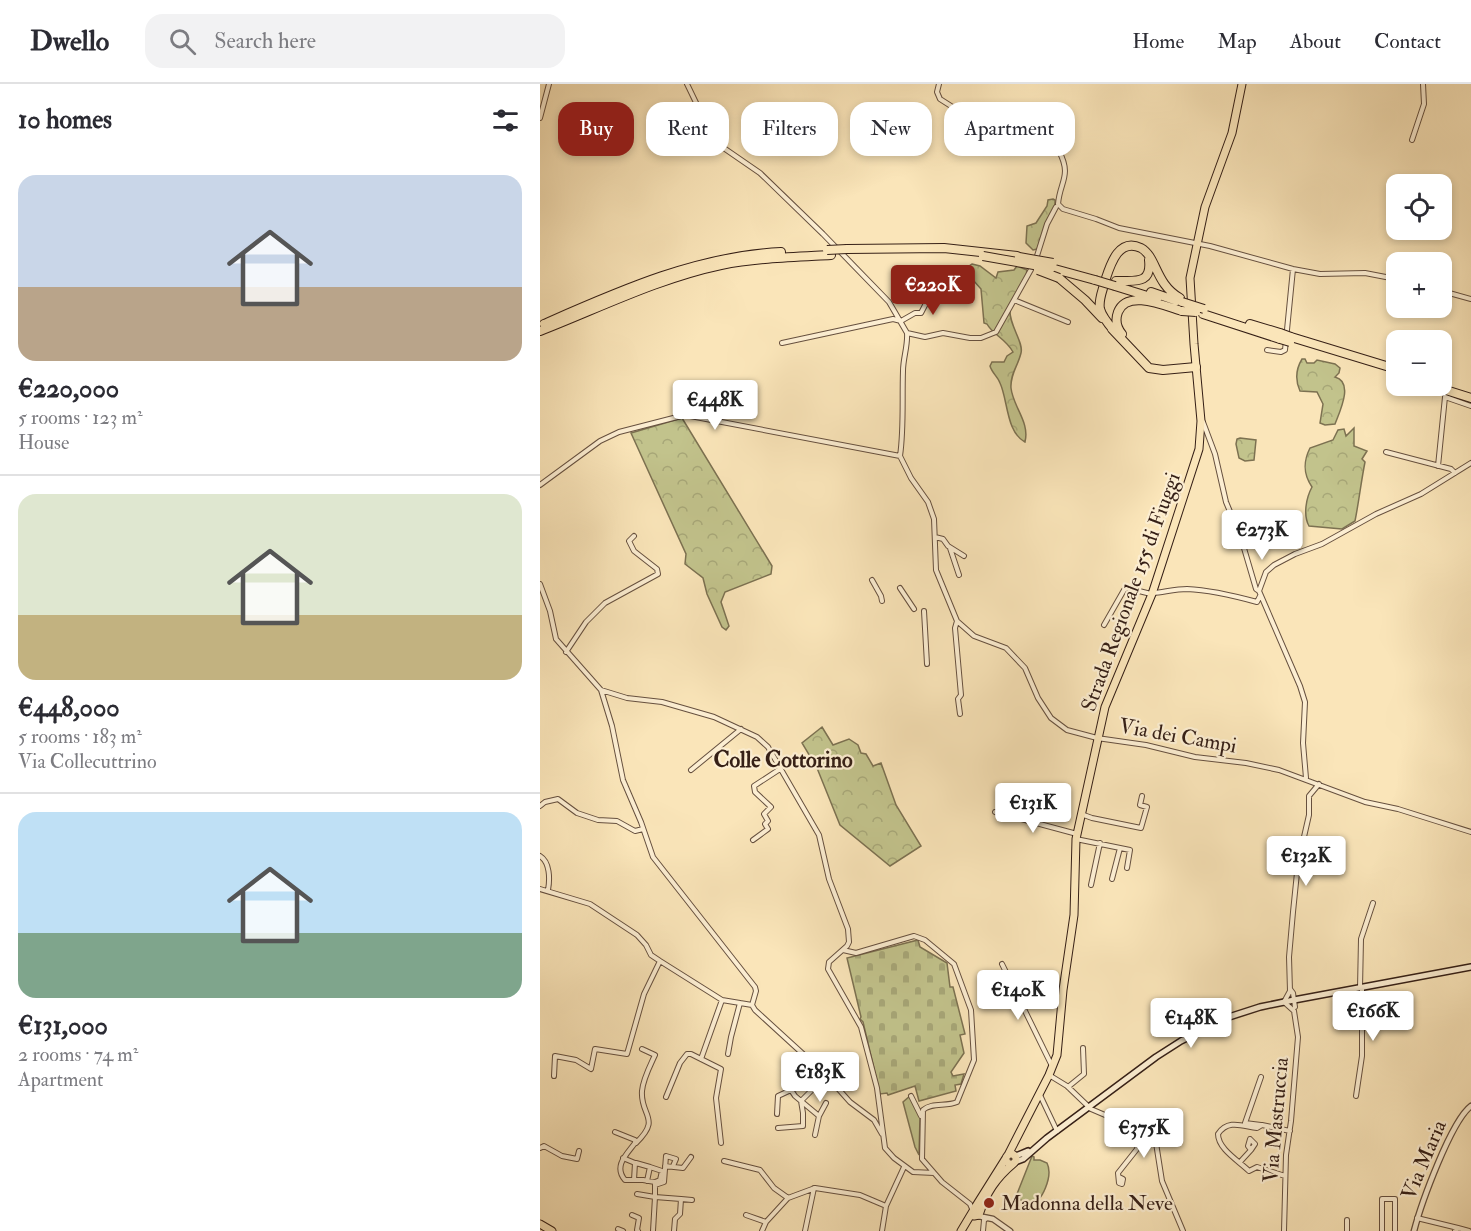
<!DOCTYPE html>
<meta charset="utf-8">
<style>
body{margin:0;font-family:"IM FELL Double Pica",serif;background:#f2f2f3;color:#2b2b33;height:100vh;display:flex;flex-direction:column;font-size:22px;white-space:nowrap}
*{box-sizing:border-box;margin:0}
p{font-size:20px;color:#7c7c81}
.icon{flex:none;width:33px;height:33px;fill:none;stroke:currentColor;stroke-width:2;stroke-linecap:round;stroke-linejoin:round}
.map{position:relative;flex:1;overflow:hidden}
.details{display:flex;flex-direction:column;background:#fff;width:540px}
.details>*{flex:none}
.top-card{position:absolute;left:18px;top:18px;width:570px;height:54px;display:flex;gap:12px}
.buttons{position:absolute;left:846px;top:90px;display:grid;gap:12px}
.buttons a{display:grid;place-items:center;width:66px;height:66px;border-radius:12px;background:#fff;box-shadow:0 3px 9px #0003;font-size:30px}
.price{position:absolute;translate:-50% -51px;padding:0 14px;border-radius:6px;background:#fff;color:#222;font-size:20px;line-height:39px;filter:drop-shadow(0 2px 3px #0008)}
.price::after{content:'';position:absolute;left:50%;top:36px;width:18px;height:14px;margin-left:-9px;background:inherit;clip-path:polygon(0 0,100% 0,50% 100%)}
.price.active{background:#8f2418;color:#fff}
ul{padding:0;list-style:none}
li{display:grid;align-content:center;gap:12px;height:318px;padding:0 18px}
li+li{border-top:2px solid #e1e1e2}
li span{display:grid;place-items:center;height:186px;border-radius:18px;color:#555}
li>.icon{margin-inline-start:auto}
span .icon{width:108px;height:108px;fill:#fffc;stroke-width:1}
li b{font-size:26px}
h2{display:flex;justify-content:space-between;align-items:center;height:72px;padding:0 18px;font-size:26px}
.tag{padding:0 21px;border-radius:18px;background:#fff;box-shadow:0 3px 9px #0003;font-size:21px;line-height:54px}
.tag.active{background:#8f2418;color:#fff}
header{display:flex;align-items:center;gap:36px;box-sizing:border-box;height:84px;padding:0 30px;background:#fff;border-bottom:2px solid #e1e1e2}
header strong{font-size:28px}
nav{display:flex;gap:33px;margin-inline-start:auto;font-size:21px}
.search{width:420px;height:54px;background:#f2f2f3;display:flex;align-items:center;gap:15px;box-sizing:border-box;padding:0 21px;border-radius:18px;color:#7c7c81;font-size:22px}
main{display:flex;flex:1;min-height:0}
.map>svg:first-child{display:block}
</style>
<header>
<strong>Dwello</strong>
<div class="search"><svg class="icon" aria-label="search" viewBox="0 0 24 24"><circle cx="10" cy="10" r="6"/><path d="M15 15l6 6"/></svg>Search here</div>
<nav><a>Home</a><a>Map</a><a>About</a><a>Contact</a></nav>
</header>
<main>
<section class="details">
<h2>10 homes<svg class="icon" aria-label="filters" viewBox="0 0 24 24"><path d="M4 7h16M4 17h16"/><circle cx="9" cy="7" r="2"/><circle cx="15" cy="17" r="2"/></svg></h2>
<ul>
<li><span style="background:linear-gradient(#c9d6e8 60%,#b9a48a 0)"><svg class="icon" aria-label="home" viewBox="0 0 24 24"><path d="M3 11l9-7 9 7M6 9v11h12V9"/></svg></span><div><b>€220,000</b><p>5 rooms · 123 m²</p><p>House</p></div></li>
<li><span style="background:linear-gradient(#dfe7d0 65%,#c2b280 0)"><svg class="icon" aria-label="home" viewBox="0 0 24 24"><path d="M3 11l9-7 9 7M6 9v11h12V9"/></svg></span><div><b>€448,000</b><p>5 rooms · 183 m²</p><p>Via Collecuttrino</p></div></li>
<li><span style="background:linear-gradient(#bfe0f5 65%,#7fa58c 0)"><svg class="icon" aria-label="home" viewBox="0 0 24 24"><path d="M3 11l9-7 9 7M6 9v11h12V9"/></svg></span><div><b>€131,000</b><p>2 rooms · 74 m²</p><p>Apartment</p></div></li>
</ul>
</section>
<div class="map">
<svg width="931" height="1147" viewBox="0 0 931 1147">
<defs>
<pattern id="forest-crowns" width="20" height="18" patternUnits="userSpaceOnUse" patternTransform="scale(1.5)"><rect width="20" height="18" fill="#c2c38c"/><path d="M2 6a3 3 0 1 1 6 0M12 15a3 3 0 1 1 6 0" fill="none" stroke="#a7a778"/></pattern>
<pattern id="cemetery-stones" width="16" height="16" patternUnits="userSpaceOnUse" patternTransform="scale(1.5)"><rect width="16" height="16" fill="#c2c38c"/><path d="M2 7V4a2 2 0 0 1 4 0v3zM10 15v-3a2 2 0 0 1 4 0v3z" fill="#a7a778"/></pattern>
</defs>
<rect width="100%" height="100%" fill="#fae5b9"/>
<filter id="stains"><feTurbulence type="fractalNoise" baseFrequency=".00333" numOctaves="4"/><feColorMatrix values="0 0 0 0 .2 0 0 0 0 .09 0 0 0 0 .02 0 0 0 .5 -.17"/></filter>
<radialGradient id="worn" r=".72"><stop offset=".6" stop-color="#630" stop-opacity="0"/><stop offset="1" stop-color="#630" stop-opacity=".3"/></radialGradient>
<path fill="url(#forest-crowns)" stroke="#7c7151" stroke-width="1.5" d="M513 115 515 116C516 131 503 150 497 165L493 166 486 159 487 142 496 139 507 122 508 116Z
M432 180 440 182 456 194 458 188 474 186 477 182 487 186C486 189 487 192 486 195 483 205 471 214 470 224 468 240 484 258 481 269 478 282 470 290 471 304 473 323 490 338 485 358 466 348 468 316 460 299 458 293 452 289 450 282L452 278H464L467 272 473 268C465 254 453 251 447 240L444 239 441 205 433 196 429 182Z
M762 275H765L767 279H774L777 276 795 280 800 284 799 289 795 293C814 298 800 327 795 340L785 341 780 339 783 320 777 308 760 307C755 296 756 285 762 275Z
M142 334 232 482 231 490 185 508 181 518 189 542 186 546 182 543 167 510 163 494 145 480 146 470 91 349Z
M814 344V362L827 367 822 375 825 378C821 398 819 417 815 437L802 445 769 442C763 431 766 414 772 403 763 390 763 378 770 364L793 356 798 346 804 345 806 352Z
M700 354 716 356 714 376 705 377 699 374 696 360 697 355Z
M282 643 293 661 309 655 318 661 321 669 326 670 333 682 341 679 356 721 381 762 350 782 300 741 277 684 262 659Z"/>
<path fill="url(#cemetery-stones)" stroke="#7c7151" stroke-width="1.5" d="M378 856 380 863 407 879 410 903H413L425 950 420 951 424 969 411 988 413 992 424 990 421 1000 415 1001 416 1007 379 1017 375 1002 348 1011 347 1009 340 1010 323 938 320 935 321 933 307 874Z"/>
<path fill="#c2c38c" stroke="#7c7151" stroke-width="1.5" d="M370 1012 380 1033 379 1071 375 1063 363 1018Z
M492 1072 494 1073V1076H500L507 1079C513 1091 503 1119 489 1121L479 1115H475Z"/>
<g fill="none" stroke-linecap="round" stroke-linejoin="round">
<g stroke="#66503f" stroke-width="6">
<path id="minor" d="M147 0 175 58 220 89 283 150 349 218 367 249 385 253 403 249 430 254H441L456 248 474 216
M399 0 397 8 400 15 422 29 461 49 519 67C532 92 520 97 518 120L523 125 556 135 579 144 670 162 753 185 780 190 825 189 856 195
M0 34 9 0
M872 56 884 20 883 0
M496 175 507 140 516 123
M493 182 474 216 528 238
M902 207 931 215
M242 259 353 235 361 237 375 229H381L396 200
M727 266 741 268 745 266 753 185
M663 338 675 370 686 418 701 454 716 505 719 507
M846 368 911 385 915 389
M360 372 371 394 388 418 394 435 396 486 417 537 434 552 466 564 485 584 498 614 511 634 527 646 557 654 606 661 655 673 706 679 739 686 825 718 858 725 931 748
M360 372C364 345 362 315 363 287 363 274 368 262 367 249
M898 382 905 313 931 322
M0 401 60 357 79 348 145 331 360 372
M395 453 403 455 408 462 424 472
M410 464 419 491
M332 496 341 512 342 517
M0 500 10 527 16 555 61 606
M360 504 374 525
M613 509C624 508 636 505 647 505 670 506 695 512 717 518L720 512
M384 527 387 580
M417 537 415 544 421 611 418 615 420 630
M564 541 584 506 587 504 611 510
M26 568 46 538 65 519 118 490 117 485 94 467 89 457 94 452
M151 686 201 645
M766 694 763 659 765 618 760 602 719 507 726 488 734 481 755 470 782 460 836 430 881 410 931 379
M0 722 5 718 18 715 37 729 58 736 77 737 95 747 103 745
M455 728 537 750
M541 730 552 734 601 744 607 723 600 721 602 712
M466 732 471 713
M536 755 590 766 587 784
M213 756 228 745 225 740 228 737 224 730 231 723 215 708 214 702 240 685
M0 772C10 778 10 795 8 806
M572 795 580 764
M551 801 560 759
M0 805 50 820 97 851 106 861 111 871 120 877 182 916 212 921
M303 866 316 869 374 852 385 856 414 880 431 926 434 976 417 1018C406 1023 392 1018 383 1026L382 1075 402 1098 430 1120 433 1127
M462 880 512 982
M820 904 821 855 833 819
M750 905 753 909 755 923
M188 970 191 953 200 919
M161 975 182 916
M509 991 527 1002 551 1025 579 1037 616 1059 622 1097 643 1147
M14 992 15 972 36 976 51 985 55 965 87 970 104 910 120 877
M721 993 705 1039 721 1041
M528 1003 544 990 543 964
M500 1011 517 1047
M371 1012 381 1032
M816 1012 822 972V903
M126 1013 140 979 147 970H151L181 985 176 1014 181 1059
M237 1030 238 1012 251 1006
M279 1032 286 1019
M238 1044 263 1042V1029L261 1017 286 992
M75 1048 95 1056V1059C87 1070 73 1082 85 1096H103L115 1098V1113L141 1115 140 1130 135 1135 134 1147
M342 1050 334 1036 310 1018 285 990 215 926 212 921 216 907 215 903 113 773 101 738 83 696 72 642 61 606 87 614 122 618 174 633 217 653 228 663 279 751 289 795 308 845 309 858 307 862 289 878 288 885 321 943 337 1004 345 1064 354 1074 373 1088 394 1089
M275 1051 279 1032 255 1012 251 1006 265 1001 279 985
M96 1059C122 1034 100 1032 102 1007 103 995 110 982 115 971L102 965
M0 1064 4 1062 22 1072 37 1075 39 1067
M83 1074 95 1079 94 1096
M184 1077 220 1086 234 1104 248 1114
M700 1078 711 1066 708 1062 710 1055 715 1060 711 1066
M96 1079 110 1083 107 1097
M125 1082 143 1084 151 1073
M110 1083 122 1087 120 1096 115 1098
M745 1092 717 1083 709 1087C699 1077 678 1065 678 1050 688 1035 702 1042 717 1044L722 1041 750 1047
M579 1093 583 1095 582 1100 579 1099 578 1089 597 1065 600 1050
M115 1101 124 1098 126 1072 136 1075 133 1082
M97 1110 115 1113 113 1147
M141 1115 152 1116
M92 1131 99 1134 97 1146 98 1147
M206 1131 226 1138 222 1147
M877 1134 918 1144
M807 1136V1147
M226 1138 248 1114 275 1104 320 1111 346 1122 364 1083
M78 1145 83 1147
M265 1147 274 1104
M342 1147 346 1122
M443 1147 444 1136 447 1134
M744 1147 746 1071 751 1037 758 953 754 927 744 918 750 907 749 873 753 828 758 779 769 731V712L779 700
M842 1147V1115H855V1147
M915 1147 918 1144 929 1147"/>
</g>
<g stroke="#66503f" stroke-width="7">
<path id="tertiary" d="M438 1132 453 1135 470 1147
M874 1147C881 1120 911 1037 931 1022"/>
</g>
<g stroke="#351f16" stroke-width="8">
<path id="secondary" d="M476 1072 488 1067
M475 1078 483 1075 507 1054 616 973 641 957 689 933 720 923 754 916 931 883"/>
</g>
<g stroke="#351f16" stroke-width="9">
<path id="primary" d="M466 1075a5 5 0 1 1 10 0a5 5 0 1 1-10 0Z
M468 1071 509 991 517 971 523 906 534 831 536 755 565 623 612 510 659 365 661 337 654 260 650 194 665 123 692 49 702 0
M466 1074 434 1125V1132L439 1131C446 1109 456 1094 474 1079
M0 1140 12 1147
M421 1147 433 1127"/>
</g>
<g stroke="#351f16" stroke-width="10">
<path id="trunk" d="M307 165 404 164 477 172
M511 184 555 196
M519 194 545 216 562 234
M576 197C593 196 612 202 609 176
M575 202 617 215
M611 208 637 217
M663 230 740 255
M4 240C79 207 157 172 241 168
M710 240 740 249
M572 245 609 284 623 286 656 283
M0 247C59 224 119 194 181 181 217 174 254 173 291 171
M575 248C570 242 562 233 560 225 558 216 563 206 565 197 570 182 578 153 601 164 617 173 615 200 640 214
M582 250C577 244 575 236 578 228 587 205 625 222 642 227
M751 253 856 285
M893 302 931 314"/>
</g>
<use href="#minor" stroke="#fceed2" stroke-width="4"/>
<use href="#tertiary" stroke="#fceed2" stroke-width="4.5"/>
<use href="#secondary" stroke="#fceed2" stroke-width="5"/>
<use href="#primary" stroke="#fae5b9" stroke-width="7"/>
<use href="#trunk" stroke="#fae5b9" stroke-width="8"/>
<g stroke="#351f16" stroke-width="10" stroke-linecap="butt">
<path id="trunk-bridge" d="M287 166 307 165
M443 172 511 184
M479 173 513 179
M498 186 519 194
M555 196 575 202
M642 218 664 225
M642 227 656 228
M740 249 751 253
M740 255 750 258"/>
</g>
<use href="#trunk-bridge" stroke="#fae5b9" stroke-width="8"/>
</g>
<circle fill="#8f2418" stroke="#fceed2" stroke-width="2" cx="449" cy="1119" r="6"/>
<g text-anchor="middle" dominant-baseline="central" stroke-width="4.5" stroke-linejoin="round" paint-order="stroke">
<g font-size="21" fill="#351f16" stroke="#fceed2">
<text transform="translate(591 508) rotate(-70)">Strada Regionale 155 di Fiuggi</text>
<text transform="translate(638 652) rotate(10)">Via dei Campi</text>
<text transform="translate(736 1036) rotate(-85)">Via Mastruccia</text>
<text transform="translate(884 1076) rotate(-67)">Via Maria</text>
</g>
<g font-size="21" fill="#351f16" stroke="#fceed2" text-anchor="start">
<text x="461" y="1119">Madonna della Neve</text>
</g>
<g font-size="22" font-weight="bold" fill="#351f16" stroke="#fceed2">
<text x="243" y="676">Colle Cottorino</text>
</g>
</g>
<rect width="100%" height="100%" filter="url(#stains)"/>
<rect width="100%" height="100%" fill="url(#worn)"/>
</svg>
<div class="buttons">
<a><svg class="icon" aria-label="locate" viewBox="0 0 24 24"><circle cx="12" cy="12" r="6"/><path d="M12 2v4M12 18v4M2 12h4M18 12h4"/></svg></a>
<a>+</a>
<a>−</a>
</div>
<b class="price active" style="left:393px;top:232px">€220K</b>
<b class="price" style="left:175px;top:347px">€448K</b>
<b class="price" style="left:722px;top:477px">€273K</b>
<b class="price" style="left:493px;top:750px">€131K</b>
<b class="price" style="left:766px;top:803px">€132K</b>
<b class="price" style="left:478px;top:937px">€140K</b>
<b class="price" style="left:833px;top:958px">€166K</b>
<b class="price" style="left:651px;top:965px">€148K</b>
<b class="price" style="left:280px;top:1019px">€183K</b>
<b class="price" style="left:604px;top:1075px">€375K</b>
<div class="top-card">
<a class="tag active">Buy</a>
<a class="tag">Rent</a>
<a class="tag">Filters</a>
<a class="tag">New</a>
<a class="tag">Apartment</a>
</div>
</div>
</main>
